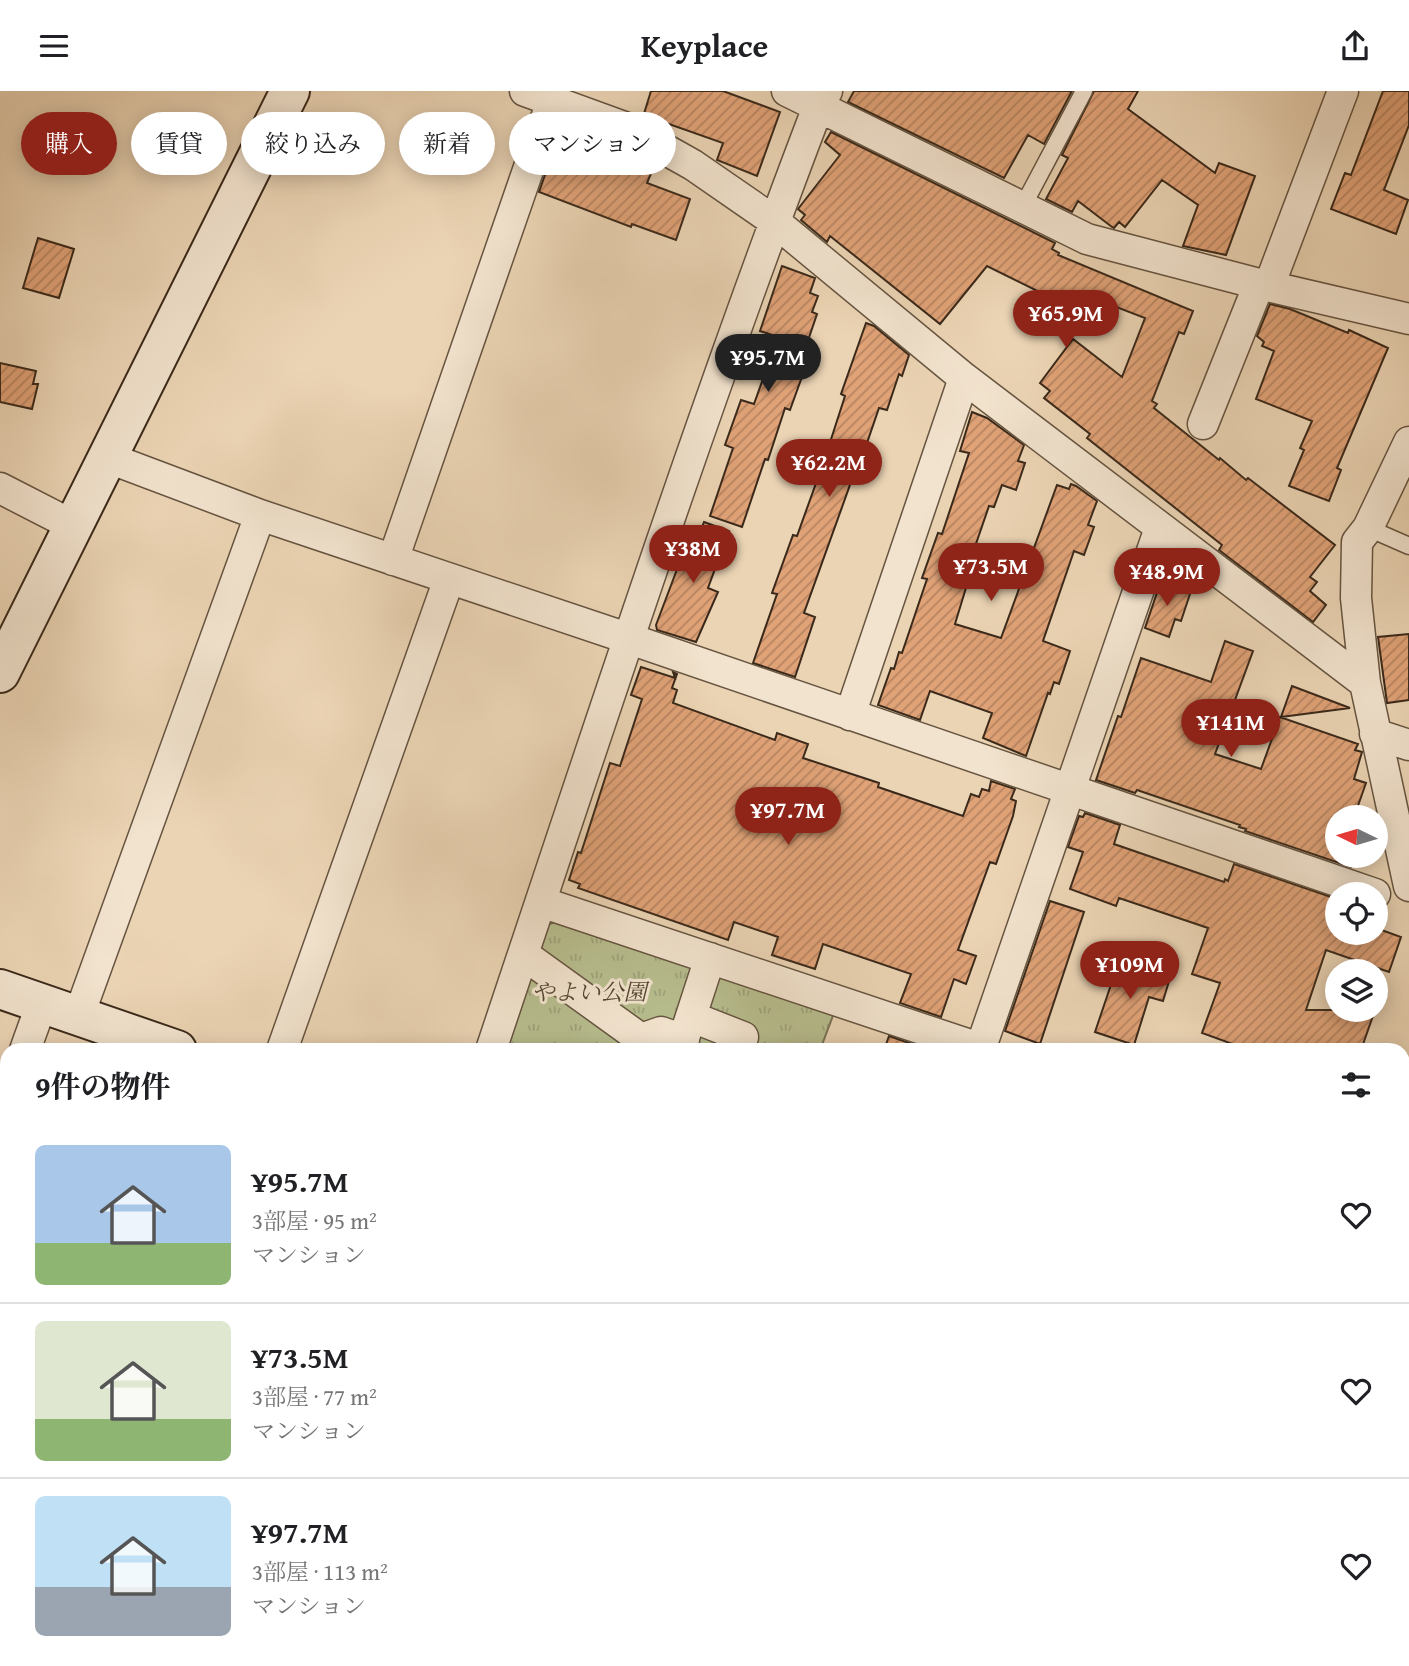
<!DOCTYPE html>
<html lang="ja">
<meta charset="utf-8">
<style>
body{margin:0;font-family:"Gentium Book Plus","Noto Serif JP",serif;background:#f6f6f6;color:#202124;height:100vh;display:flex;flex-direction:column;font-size:26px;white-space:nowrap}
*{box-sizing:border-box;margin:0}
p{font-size:23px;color:#757577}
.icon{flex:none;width:38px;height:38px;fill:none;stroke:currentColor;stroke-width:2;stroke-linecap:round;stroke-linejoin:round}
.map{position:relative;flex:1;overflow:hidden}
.panel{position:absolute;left:0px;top:952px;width:1410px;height:623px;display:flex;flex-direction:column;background:#fff;border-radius:21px 21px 0 0;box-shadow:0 4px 18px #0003}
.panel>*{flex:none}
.guide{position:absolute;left:21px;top:21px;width:700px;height:63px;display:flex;gap:14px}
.needle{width:46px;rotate:275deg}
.buttons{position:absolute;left:1325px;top:714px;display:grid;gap:14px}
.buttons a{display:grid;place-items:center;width:63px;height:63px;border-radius:50%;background:#fff;box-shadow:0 4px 18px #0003;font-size:35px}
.price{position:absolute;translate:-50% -60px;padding:0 16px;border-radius:24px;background:#8f2418;color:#fff;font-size:23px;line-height:46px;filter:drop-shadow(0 2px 4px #0008)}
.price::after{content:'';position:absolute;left:50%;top:42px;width:21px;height:16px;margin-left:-10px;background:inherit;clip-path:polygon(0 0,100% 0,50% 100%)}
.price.current{background:#222;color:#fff}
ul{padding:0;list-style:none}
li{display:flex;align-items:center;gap:21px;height:175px;padding:0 35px}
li+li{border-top:2px solid #e0e0e0}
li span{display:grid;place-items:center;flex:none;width:196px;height:140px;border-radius:10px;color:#555}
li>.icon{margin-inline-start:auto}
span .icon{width:84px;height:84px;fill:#fffc;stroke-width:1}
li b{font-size:30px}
h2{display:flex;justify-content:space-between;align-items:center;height:84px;padding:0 35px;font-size:30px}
.pill{padding:0 24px;border-radius:32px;background:#fff;box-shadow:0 4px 18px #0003;font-size:24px;line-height:63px}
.pill.current{background:#8f2418;color:#fff}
header{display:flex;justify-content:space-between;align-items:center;height:91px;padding:0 35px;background:#fff;font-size:32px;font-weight:700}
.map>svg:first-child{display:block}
</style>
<header><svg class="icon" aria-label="menu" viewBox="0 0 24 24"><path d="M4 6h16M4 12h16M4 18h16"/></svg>Keyplace<svg class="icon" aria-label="share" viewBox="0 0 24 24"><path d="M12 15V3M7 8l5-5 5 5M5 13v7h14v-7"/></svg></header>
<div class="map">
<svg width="1409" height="1575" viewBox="0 0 1409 1575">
<defs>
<pattern id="grass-tufts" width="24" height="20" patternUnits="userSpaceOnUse" patternTransform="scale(1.75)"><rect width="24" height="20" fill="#b7bd8e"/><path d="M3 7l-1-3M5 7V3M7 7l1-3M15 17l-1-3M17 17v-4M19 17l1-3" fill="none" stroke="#9ea27a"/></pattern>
<pattern id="building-hatch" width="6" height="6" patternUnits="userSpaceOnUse" patternTransform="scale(1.75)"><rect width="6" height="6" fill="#e0a277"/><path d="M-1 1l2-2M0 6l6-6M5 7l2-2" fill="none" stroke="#b78461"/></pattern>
</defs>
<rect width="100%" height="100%" fill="#ebd4b4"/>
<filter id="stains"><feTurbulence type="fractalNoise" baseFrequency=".00286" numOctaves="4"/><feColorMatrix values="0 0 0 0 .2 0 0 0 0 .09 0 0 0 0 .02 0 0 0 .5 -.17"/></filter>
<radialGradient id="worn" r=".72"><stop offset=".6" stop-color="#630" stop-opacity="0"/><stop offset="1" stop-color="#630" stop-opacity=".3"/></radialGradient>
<path fill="url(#grass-tufts)" stroke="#787354" stroke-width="2" d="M561 829 834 922 820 959H505L547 834Z"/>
<path fill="url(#building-hatch)" stroke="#3a291a" stroke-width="2" d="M651 0H723L780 21 757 85 717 69 723 52 669 33 667 39 643 26Z
M854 0H1072L1044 53 1028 44 1004 87 848 11Z
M1094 0H1138L1128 18 1215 82 1219 72 1255 85 1226 164 1183 155 1198 114 1162 89 1125 136 1119 131 1114 137 1112 136 1078 110 1072 121 1046 108 1068 67 1062 64Z
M1383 0H1409V34L1384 99 1408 109 1396 143 1331 118 1345 82 1351 84Z
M563 32 620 53 655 73 647 92 690 108 676 149 632 133 631 136 539 101Z
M831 41 1055 152 1052 158 1059 162 1058 164 1193 220 1184 243 1179 241 1152 310 1157 313 1154 317 1219 369 1220 367 1246 389 1248 387 1335 454 1310 486 1317 491 1310 500 1326 514 1313 531 1219 459 1222 454 1087 347 1090 343 1044 307 1050 300 1040 292 1073 248 1122 286 1145 227 1101 210 1092 232 1057 218 1060 211 987 175 940 233 830 145 827 151 801 129 805 124 798 118 840 64 825 51Z
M38 147 74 158 59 207 23 197Z
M782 175 815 187 810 202 818 205 812 221 817 223 802 267 808 269 790 319 785 317 768 369 765 368 742 436 710 425 733 357 725 354 741 309 754 313 778 246 760 240Z
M1270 213 1290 218 1348 242 1349 239 1388 257 1337 377 1341 379 1329 410 1289 395 1304 359 1300 357 1312 330 1256 308 1274 260 1262 255 1264 251 1257 245Z
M866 232 874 235 909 264 902 285 899 283 887 319 879 317 857 381 855 380 804 522 815 526 795 586 753 572 777 503 772 502 793 444 797 445 824 370 845 305 841 303Z
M0 272 36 280 33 293H38L32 318 0 311Z
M972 321 987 327 1024 354 1018 370 1025 372 1016 399 1002 394 994 416 989 415 968 476 972 477 955 533 1001 547 1057 394 1069 398 1071 393 1076 395 1097 410 1088 434 1094 436 1084 464 1074 460 1043 550 1070 560 1059 593 1054 591 1050 603 1048 602 1026 665 983 647 992 622 930 600 920 629 878 614 891 577 894 578 899 561 902 562 927 488 922 487 938 442 942 443 969 362 960 360Z
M704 431 729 440 708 497 718 501 696 551 657 539 656 534 690 444 698 447Z
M1161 490 1191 500 1181 530 1175 528 1169 546 1145 537Z
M1409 543V609L1387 612 1378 546Z
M1225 550 1253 560 1215 663 1261 678 1280 626 1358 653 1355 659 1362 661 1354 688 1366 692 1354 726H1337V765H1355L1351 776 1245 740 1246 738 1239 736 1240 734 1137 699 1135 702 1096 689 1118 625 1121 626 1141 567 1211 591Z
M641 576 675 587 673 581 677 583 672 597 677 599 673 612 775 649 777 642 808 653 803 667 879 692 878 696 963 725 971 703 979 706 982 698 989 700 991 690 1015 698 1011 708 1016 710 1013 725 996 773 990 771 958 859 976 865 966 893 954 888 941 926 900 912 911 883 823 853 815 878 772 864 778 846 734 831 728 849 578 797 580 793 569 789 578 761 581 762 610 672 620 675 642 608 631 604Z
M1292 595 1350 617 1281 626Z
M1085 722 1120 734 1114 753 1224 791 1225 788 1228 790 1234 773 1337 808 1335 823 1337 824V842H1376V837L1401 846 1389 881 1326 859 1306 919H1375L1361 959H1249L1202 942 1220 892 1192 883 1208 837 1119 807 1116 815 1070 798 1083 761 1068 756 1079 725 1083 726Z
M1050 810 1084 821 1040 953 1005 940Z
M1119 870 1170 887 1163 910 1149 906 1134 954 1095 941Z
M889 945 929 959H884Z"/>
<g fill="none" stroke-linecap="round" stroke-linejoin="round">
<g stroke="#665440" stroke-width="19">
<path id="lane" d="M1023 115 1084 0
M1368 437 1409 455"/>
</g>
<g stroke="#665440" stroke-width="33">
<path id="street" d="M525 0 627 37 693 74 774 130 964 287 1365 592
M787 0 1087 148 1259 193 1409 228
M1269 195 1343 0
M1203 333 1259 193
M1409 351 1368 437 1357 451 1356 507 1365 592 1409 795
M106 366 260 424 627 547 1375 803
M0 397 72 434
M393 469 552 10
M850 624 964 287
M1375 643 1409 654
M541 811 985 959
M523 863 641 948 661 941 684 949
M79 924 260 424
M692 926 743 946
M25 959 42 912
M282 959 449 488
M491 959C597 643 699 327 818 16L827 0
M680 959 710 867
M980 959 1160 437
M0 1032 7 1012
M1404 1100 1409 1102
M38 1575 40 1568
M290 1575 292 1568
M699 1575 701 1568
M855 1575 857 1568
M1018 1575 1020 1568"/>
</g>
<g stroke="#3a291a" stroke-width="42">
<path id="secondary" d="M0 582 290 0
M0 898 177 959
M1404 1383 1409 1385
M533 1575 535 1568"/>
</g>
<use href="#lane" stroke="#f2e3ce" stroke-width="16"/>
<use href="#street" stroke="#f2e3ce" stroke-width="30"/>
<use href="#secondary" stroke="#f2e3ce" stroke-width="38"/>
</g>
<g text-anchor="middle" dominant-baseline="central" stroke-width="6" stroke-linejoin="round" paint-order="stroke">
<g font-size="23" font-style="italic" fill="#534731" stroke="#f2e3ce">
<text x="589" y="900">やよい公園</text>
</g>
</g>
<rect width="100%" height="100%" filter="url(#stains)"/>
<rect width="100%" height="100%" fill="url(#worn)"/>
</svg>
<div class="buttons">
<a><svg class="needle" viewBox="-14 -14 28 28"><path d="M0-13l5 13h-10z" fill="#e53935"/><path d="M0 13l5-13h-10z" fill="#757577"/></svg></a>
<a><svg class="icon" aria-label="locate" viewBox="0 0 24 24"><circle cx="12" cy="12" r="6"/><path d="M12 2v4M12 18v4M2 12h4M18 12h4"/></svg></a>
<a><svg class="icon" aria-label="layers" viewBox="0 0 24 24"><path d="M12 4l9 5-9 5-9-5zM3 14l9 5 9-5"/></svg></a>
</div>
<b class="price" style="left:1066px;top:259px">¥65.9M</b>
<b class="price current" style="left:768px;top:303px">¥95.7M</b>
<b class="price" style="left:829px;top:408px">¥62.2M</b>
<b class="price" style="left:693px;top:494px">¥38M</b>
<b class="price" style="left:991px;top:512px">¥73.5M</b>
<b class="price" style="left:1167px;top:517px">¥48.9M</b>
<b class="price" style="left:1231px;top:668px">¥141M</b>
<b class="price" style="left:788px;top:756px">¥97.7M</b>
<b class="price" style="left:1130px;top:910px">¥109M</b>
<div class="guide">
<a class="pill current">購入</a>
<a class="pill">賃貸</a>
<a class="pill">絞り込み</a>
<a class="pill">新着</a>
<a class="pill">マンション</a>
</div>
<section class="panel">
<h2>9件の物件<svg class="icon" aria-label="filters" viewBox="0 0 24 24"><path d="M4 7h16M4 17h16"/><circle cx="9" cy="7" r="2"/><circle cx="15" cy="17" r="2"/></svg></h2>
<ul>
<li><span style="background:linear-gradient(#a9c7e8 70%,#8fb573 0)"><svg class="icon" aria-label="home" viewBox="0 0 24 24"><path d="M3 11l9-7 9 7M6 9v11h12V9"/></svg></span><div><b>¥95.7M</b><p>3部屋 · 95 m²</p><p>マンション</p></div><svg class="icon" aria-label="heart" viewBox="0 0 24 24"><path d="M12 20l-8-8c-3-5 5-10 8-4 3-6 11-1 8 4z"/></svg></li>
<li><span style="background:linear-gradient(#dfe7d0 70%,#8fb573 0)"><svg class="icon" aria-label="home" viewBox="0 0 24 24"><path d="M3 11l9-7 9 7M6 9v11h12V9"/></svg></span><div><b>¥73.5M</b><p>3部屋 · 77 m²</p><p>マンション</p></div><svg class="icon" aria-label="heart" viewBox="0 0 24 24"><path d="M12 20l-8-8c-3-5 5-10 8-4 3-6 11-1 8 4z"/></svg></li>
<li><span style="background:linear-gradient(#bfe0f5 65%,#9aa5b1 0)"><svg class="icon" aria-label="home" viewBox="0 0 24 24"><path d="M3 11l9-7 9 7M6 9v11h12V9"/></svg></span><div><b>¥97.7M</b><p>3部屋 · 113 m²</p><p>マンション</p></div><svg class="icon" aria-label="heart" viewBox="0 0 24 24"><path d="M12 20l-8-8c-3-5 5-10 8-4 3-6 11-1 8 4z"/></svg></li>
</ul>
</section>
</div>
